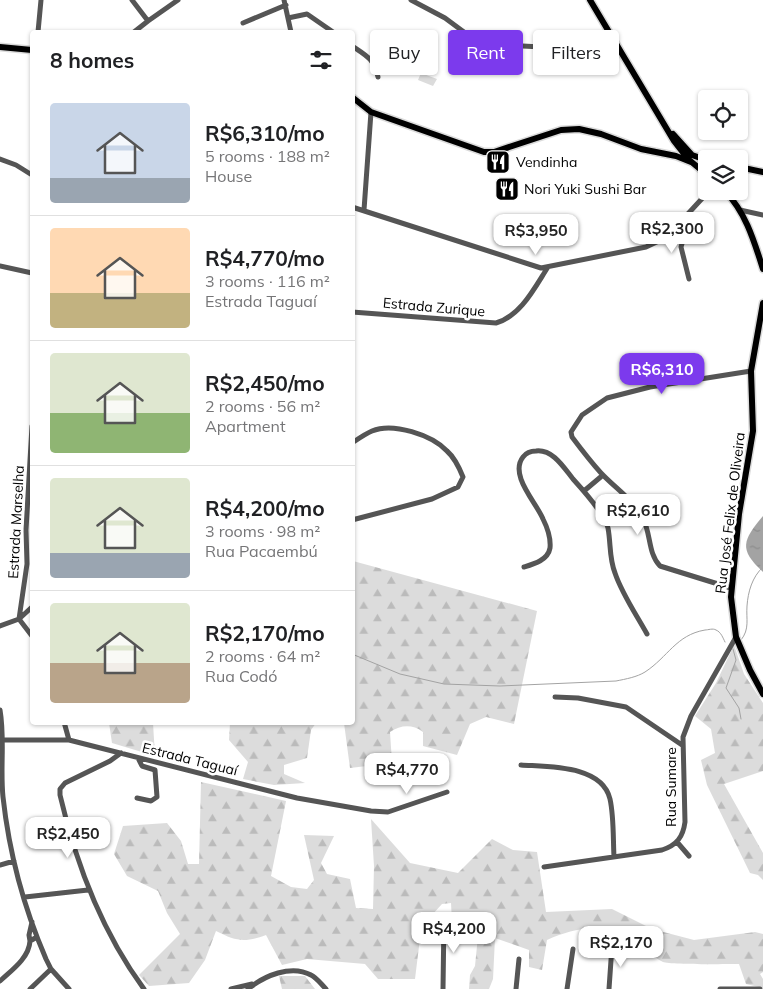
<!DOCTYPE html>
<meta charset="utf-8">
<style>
body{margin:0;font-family:Mulish,sans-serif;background:#f6f6f6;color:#202124;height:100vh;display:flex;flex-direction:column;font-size:19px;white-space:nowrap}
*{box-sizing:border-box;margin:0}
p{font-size:16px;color:#757577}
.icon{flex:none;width:28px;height:28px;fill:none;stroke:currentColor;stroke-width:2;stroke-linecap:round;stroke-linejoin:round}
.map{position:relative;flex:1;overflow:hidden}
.side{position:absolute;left:30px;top:30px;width:325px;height:695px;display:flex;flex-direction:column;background:#fff;border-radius:5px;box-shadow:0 1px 4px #0004}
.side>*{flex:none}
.banner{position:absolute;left:370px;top:30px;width:318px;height:45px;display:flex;gap:10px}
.buttons{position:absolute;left:698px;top:90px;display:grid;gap:10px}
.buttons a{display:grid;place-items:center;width:50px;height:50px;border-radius:5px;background:#fff;box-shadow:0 1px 4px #0004;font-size:25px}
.price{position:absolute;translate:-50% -42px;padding:0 11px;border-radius:10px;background:#fff;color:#222;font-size:16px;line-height:32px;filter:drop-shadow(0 1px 2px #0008)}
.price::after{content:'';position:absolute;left:50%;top:30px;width:15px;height:11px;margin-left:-8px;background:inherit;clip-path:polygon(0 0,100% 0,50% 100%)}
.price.active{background:#7c3aed;color:#fff}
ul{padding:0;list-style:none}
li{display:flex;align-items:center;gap:15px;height:125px;padding:0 20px}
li+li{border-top:1px solid #e0e0e0}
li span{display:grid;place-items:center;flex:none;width:140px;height:100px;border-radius:5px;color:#555}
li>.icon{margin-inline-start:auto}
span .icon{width:60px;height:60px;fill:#fffc;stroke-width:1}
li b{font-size:21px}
h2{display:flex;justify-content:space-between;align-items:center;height:60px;padding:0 20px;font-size:21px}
.tag{padding:0 18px;border-radius:5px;background:#fff;box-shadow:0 1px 4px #0004;font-size:18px;line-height:45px}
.tag.active{background:#7c3aed;color:#fff}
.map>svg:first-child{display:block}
</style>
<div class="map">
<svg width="763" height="989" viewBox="0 0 763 989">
<defs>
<pattern id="forest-firs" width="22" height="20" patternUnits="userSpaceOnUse" patternTransform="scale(1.25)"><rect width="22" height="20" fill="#dcdcdc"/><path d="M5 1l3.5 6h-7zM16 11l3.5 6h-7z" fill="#bbb"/></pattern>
<pattern id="water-ripples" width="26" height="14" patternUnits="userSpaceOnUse" patternTransform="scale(1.25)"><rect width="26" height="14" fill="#a3a3a3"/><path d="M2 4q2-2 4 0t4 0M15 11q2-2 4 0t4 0" fill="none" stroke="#8b8b8b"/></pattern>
</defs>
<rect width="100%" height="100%" fill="#fff"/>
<path fill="url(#forest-firs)" d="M353 561 537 611 514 724 486 717 470 724 457 755 423 746V732C412 724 401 725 390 732L392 763 350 768 344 723 352 722Z
M734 645 744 674 763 703V771L724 784 763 853V880L758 875 750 873 707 785 701 760 715 753 711 729 695 716 716 683Z
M109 723H153L155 756 112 743Z
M230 723H316L311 730 307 758 284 765V774L305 783 274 785 243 779 248 762 229 740Z
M201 782 286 801 271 876 291 887 307 889 314 880 304 835 334 836 321 863 327 874 350 879 356 908 373 909 374 866 371 819 410 863 458 873 492 839 513 850 537 852 546 912 612 909 652 929 694 940 755 932 763 934V972L760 974 763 979V988L746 984 739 964C726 964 670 965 663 962 653 957 644 948 634 942 602 923 580 926 547 940L542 970 529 967V950L495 938 493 979 489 989H469L470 975 475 966 479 926 452 922 451 903 442 904 431 916 422 922 415 979H378L365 964 307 959 282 965 266 935C244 943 236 941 216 931L205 960 189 983 149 986 139 975 180 934 167 913 158 891 127 876 114 854 123 826 167 823 181 841 188 864H199Z
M279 976H305L315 989H282Z"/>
<path fill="#dcdcdc" d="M421 73 437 79 433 86 418 80Z
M689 361 690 368 673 372 671 365Z"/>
<path fill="url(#water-ripples)" d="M763 516V572C738 549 743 540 763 516Z"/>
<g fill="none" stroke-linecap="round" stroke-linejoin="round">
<path stroke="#a3a3a3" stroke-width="1" d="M741 640C750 629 746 619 747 606 748 592 752 577 763 567
M733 649 736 660 726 688 739 708 741 719
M352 654 400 674 444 684 500 686 616 681C626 679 637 677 645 672 668 657 676 635 705 630 708 630 713 628 716 630 721 632 723 638 725 642"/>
<g stroke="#dbdbdb" stroke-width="9">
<path id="major" d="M590 0 674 141 688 159 706 174
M0 47 32 50
M352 97 371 112 484 152H494L561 130 579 129 601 134 641 149 676 156 691 162
M673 134 692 155 706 160
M739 167 763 172
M725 191C746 213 754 241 763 269
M763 303 751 371 753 431 739 514 731 597 736 637 750 670 763 694"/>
</g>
<path stroke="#555" stroke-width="5" d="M132 0 148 21
M284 0 291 32
M411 0 445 18 472 38 486 44 619 51
M288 18 307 14 333 32
M243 23 286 5
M38 32 41 0
M134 32 148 21 178 0
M352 46C367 56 374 59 378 77
M0 159 16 165 32 175
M352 207 541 268 646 247 663 239 673 230 709 191
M364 210 371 112
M740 210 763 215
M683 219 687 226 681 247 689 279
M0 266 32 273
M352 312 496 323C521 316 535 287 548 267
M32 426 26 530 27 564 19 619 32 636
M352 443C358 439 365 434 372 431 393 422 432 435 447 451 455 458 459 467 463 477L458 487 432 499 352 520
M584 491 603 475
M524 567C534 564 548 560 550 548 551 538 547 527 543 519 536 502 509 475 523 457 526 453 531 451 536 451 553 449 564 468 573 479 583 490 605 515 608 528 611 544 609 558 615 573 622 594 636 614 647 634
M731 588 660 566C648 554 651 533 643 519 633 499 616 489 601 473 591 462 581 449 572 437L571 432 582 415 607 398 650 387 751 371
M0 626 19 619 32 607
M555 697 578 698 626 707 682 745
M0 710C5 739 0 768 3 797 9 852 24 908 46 959L51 969 69 989
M64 722 69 740
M2 740H69L297 798 371 811 388 812 447 792
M121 753 110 761 65 783 60 789V795C76 864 102 932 144 989
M521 765C549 767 602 765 610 799 614 817 613 839 614 857
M137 798 151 801 157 797 155 770 142 766 138 758
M677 842 689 856
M0 865 14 861
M544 867 662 850C677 845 683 837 685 822L683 737 691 716 736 637
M25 897 88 890
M32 922 29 935 30 941 37 937
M0 981C12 970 29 958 30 941
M30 989 51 969
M231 989 252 984
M248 989C264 976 291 964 311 975 317 978 321 984 326 989
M443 989 444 918
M516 989 519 959
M567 989 573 949
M609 989 612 946
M720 989H760"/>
<use href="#major" stroke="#000" stroke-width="6"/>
</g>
<defs>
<g id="restaurant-square" transform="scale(1.25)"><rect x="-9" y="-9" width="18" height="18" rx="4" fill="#000" stroke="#fff"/><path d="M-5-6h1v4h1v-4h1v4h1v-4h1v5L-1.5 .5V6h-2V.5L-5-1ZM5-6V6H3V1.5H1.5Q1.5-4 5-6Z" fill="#fff"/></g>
</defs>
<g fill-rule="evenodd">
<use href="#restaurant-square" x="498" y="162"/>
<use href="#restaurant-square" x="507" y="189"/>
</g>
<g text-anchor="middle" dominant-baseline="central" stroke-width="5" stroke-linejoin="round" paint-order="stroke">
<g font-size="14" fill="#000" stroke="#fff" text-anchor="start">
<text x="516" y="162">Vendinha</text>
<text x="524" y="189">Nori Yuki Sushi Bar</text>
</g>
<g font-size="14" fill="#000" stroke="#fff">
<text transform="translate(434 307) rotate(5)">Estrada Zurique</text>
<text transform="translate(730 513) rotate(-83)">Rua José Felix de Oliveira</text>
<text transform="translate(16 522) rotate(-87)">Estrada Marselha</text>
<text transform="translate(190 759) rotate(14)">Estrada Taguaí</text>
<text transform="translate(671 787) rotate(-90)">Rua Sumare</text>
</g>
</g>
</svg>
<div class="buttons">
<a><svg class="icon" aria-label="locate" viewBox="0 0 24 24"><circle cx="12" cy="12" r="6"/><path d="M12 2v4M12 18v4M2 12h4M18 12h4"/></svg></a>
<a><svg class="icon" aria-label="layers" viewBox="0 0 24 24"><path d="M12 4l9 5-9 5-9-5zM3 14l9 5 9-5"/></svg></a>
</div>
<b class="price" style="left:672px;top:254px">R$2,300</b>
<b class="price" style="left:536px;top:256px">R$3,950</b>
<b class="price active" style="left:662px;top:395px">R$6,310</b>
<b class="price" style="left:638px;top:536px">R$2,610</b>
<b class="price" style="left:407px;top:795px">R$4,770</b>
<b class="price" style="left:68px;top:859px">R$2,450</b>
<b class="price" style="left:454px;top:954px">R$4,200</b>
<b class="price" style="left:621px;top:968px">R$2,170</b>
<div class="banner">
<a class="tag">Buy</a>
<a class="tag active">Rent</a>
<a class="tag">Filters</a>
</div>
<section class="side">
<h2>8 homes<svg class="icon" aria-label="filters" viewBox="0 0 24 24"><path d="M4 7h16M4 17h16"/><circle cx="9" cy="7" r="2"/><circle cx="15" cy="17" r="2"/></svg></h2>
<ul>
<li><span style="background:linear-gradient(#c9d6e8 75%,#9aa5b1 0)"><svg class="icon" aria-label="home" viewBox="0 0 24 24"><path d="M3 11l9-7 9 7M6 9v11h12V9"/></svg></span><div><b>R$6,310/mo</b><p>5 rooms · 188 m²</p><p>House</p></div></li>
<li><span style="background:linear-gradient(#ffd9b3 65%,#c2b280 0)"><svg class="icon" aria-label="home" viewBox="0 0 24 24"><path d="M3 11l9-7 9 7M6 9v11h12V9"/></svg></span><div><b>R$4,770/mo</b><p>3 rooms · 116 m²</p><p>Estrada Taguaí</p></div></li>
<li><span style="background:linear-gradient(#dfe7d0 60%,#8fb573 0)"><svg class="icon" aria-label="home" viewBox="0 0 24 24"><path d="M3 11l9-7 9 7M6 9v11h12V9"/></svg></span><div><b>R$2,450/mo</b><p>2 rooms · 56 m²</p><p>Apartment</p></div></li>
<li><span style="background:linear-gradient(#dfe7d0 75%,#9aa5b1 0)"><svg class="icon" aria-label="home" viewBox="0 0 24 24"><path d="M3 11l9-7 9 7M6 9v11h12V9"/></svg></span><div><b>R$4,200/mo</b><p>3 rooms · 98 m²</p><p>Rua Pacaembú</p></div></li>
<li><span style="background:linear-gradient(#dfe7d0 60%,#b9a48a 0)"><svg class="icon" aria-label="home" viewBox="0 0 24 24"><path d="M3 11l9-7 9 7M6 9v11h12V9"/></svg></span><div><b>R$2,170/mo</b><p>2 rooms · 64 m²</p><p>Rua Codó</p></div></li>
</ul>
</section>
</div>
